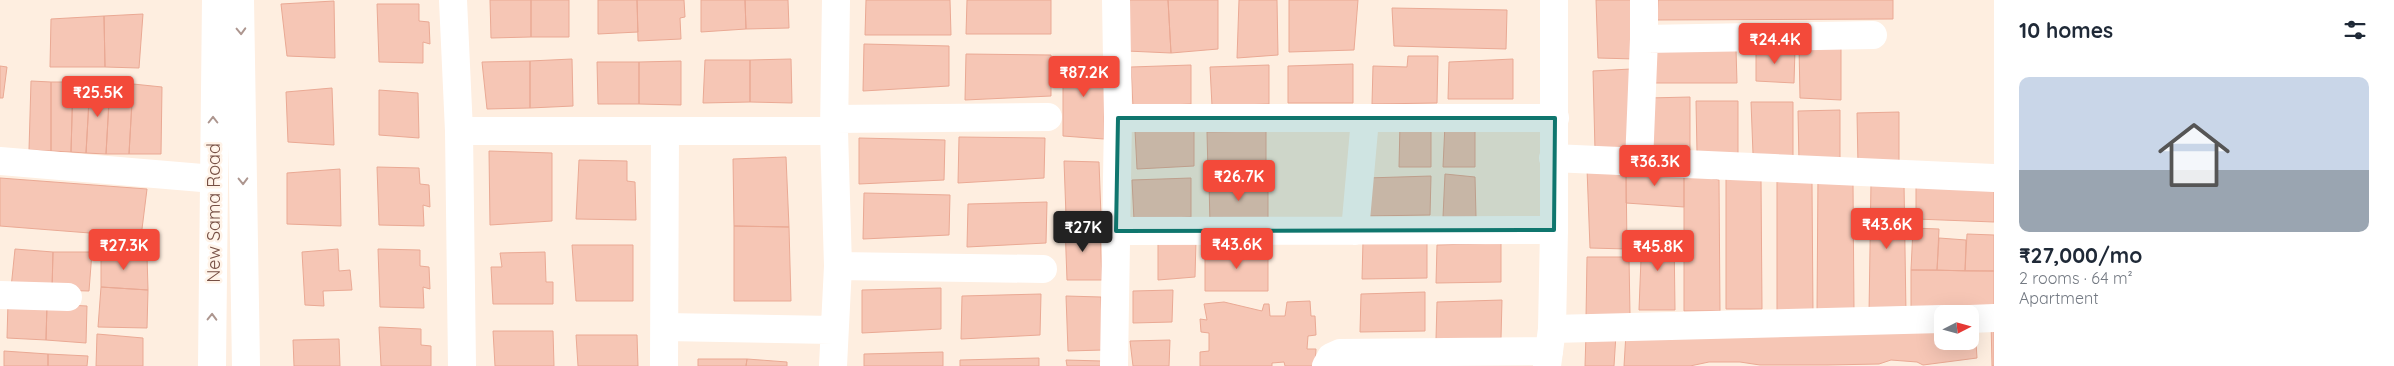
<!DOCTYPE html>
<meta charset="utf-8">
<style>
body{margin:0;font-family:Quicksand,sans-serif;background:#f6f6f7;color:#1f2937;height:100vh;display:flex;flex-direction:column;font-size:19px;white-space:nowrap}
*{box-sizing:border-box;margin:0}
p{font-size:16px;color:#747a83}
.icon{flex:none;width:28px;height:28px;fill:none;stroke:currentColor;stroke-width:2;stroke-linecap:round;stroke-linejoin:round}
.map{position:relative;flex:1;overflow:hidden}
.panel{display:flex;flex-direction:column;background:#fff;width:400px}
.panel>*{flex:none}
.needle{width:32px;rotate:84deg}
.controls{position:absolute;left:1934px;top:305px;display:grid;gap:10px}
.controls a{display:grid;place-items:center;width:45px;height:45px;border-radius:10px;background:#fff;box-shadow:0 5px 20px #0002;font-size:25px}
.price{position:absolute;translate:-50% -42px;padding:0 11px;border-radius:5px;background:#f34a3a;color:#fff;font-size:16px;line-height:32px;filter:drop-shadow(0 1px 2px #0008)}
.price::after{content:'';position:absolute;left:50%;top:30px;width:15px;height:11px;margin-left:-8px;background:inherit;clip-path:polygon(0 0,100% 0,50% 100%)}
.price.current{background:#222;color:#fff}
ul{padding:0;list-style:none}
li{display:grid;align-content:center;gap:10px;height:265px;padding:0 25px}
li span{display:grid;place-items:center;height:155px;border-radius:10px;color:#555}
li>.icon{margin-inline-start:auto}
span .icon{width:90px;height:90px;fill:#fffc;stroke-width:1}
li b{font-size:21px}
h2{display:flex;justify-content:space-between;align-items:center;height:60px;padding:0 25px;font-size:21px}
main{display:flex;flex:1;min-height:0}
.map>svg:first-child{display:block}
</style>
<main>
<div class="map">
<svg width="1994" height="366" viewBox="0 0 1994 366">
<rect width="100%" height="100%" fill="#feeee0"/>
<path fill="#f6c6b5" stroke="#eaa994" d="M490 0H531V37L491 38Z
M531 0H569V37H531Z
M598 0H637L638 32 598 34Z
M637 0H684L685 17 680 18 681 39 638 41Z
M701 0H745L746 29 701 32Z
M745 0H788L789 28 746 29Z
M866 0H950L951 35H865Z
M967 0H1051V34H966Z
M1124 0H1168L1171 53 1127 51Z
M1168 0H1218V49L1171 53Z
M1239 0H1277L1278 55 1237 58Z
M1289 0H1358L1354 50 1289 52Z
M1596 0H1633L1635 59 1598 58Z
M1658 0H1893V19L1657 20Z
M334 1 335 58 287 56 281 4Z
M377 4H419V21L429 22 430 44 423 42V63L379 62Z
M1392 8 1507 10 1506 49 1394 46Z
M143 14 139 68 105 67 104 16Z
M104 16 105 67H50L51 19Z
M864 44 949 46V86L863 91Z
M1841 45V100L1800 98 1799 46Z
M1651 48 1736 49 1737 83H1654Z
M1756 49H1795L1794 83 1756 81Z
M966 54 1051 55V96L965 100Z
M1408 56H1438L1437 103 1372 104 1373 66 1407 67Z
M1063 57 1105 60 1104 139 1063 136Z
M572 59 573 106 530 108V61Z
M791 59 792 103 750 102V60Z
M1513 59V99H1448L1449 62Z
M705 60H750V102L703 103Z
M530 61V108L487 109 482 62Z
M681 61V105L639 104V62Z
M597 62H639V104H598Z
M1353 64V103H1288V66Z
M1191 65V104L1133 107 1131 67Z
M1269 65V104L1212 106 1210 67Z
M0 66 7 67 3 98H0Z
M1631 69 1632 151 1595 150 1593 71Z
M31 81 51 82V151L29 150Z
M51 82H73L71 152 51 151Z
M73 82 90 83 86 153 71 152Z
M90 83 110 84 106 154 86 153Z
M110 84H133L129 154H106Z
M133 84 162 87 161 154H129Z
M332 88 334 145 288 142 286 92Z
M379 90 418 93 419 138 379 135Z
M1690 97V152L1650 150 1648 98Z
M1696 101H1738V155L1697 153Z
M1751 102H1793V156L1753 154Z
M1840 110V165L1799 163 1798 111Z
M1899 112V166L1858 165 1857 113Z
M1400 124 1431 127V167H1399Z
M1445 124 1475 127V167H1443Z
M1194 128V166L1137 169 1135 130Z
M1266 131V170L1208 172 1207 132Z
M959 137 1045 138 1044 178 958 183Z
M859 138 945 140 944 180 859 184Z
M489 151 552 153V221L490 225Z
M786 157 789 227 734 226 733 159Z
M579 160 627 161V181L635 182 636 220 576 219Z
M1064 161 1099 162 1101 216H1066Z
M377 167 419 168 420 184 429 185 430 207 423 205 424 226 379 225Z
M1626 167 1627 249 1590 248 1587 169Z
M1626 167 1684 173V207L1626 203Z
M340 169 341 226 287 224V173Z
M1726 171 1761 178 1762 309H1726Z
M1684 173 1719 180 1720 311H1684Z
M1445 174 1475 177 1476 217H1443Z
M1818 174 1853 182 1854 313 1817 312Z
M1431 176 1430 215 1365 216 1367 178Z
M1777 176 1812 183 1813 314 1777 313Z
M0 178 147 189 141 237 0 226Z
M1191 178V217L1134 220 1132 180Z
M1916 180 1994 183V222L1916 219Z
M1268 181V220L1210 223 1209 183Z
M1871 182 1904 183 1906 314H1869Z
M864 193 950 195 949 235 863 239Z
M1047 202 1046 243 967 247 968 204Z
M1065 225 1100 226 1102 280H1067Z
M734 226 789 227 791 301H734Z
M1913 228 1939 229 1937 270H1911Z
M1674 232 1675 310H1639L1642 233Z
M1967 234 1994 235V271H1965Z
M1939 238 1966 240 1965 271 1937 270Z
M1158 239 1196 241 1195 277 1158 280Z
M1427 240V278L1362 279 1363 241Z
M1501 243V282L1436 283 1437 245Z
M572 245H633V301H576Z
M15 249 53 252 52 290 11 288Z
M338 249 339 271 350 270 352 290 323 291 324 306 305 305 302 252Z
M378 249 420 250V266L429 267 430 289 423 287 424 308 380 307Z
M1268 249V291H1205V250Z
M53 252H92L89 291 52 290Z
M101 252 147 255 148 290 101 287Z
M545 252 546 282H553V304H493L491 267H502L500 253Z
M1587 257H1629L1630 315 1586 318Z
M1911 270 1994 271V309L1911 312Z
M101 287 148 290 147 328 98 327Z
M941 288V329L862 333V290Z
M1173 290 1172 322 1133 323V291Z
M1425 292V331L1360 332 1361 294Z
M1041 294 1040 335 961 339 962 296Z
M1066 296 1101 297 1103 350 1068 351Z
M1502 300 1501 338 1436 339 1437 302Z
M1310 301 1311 316H1315L1316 335 1308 336 1307 349H1316L1315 366H1285L1284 362 1272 363V366H1200V352L1209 351V333L1201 332 1200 319 1207 320 1204 304 1224 302 1262 311 1264 304H1269L1270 316H1285L1287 302Z
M8 302 47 304 46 340 7 338Z
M47 304 87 306 86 343 46 340Z
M1991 321H1994V366H1992Z
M1942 326V341H1970V327H1975L1977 358 1923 365 1917 362 1891 360 1879 364 1827 365H1760L1740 362H1709L1690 366H1624L1626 333Z
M379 327 421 329V345L431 346V366H381Z
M493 331H553L554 366H495Z
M97 334 143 338V366H96Z
M1586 334H1616L1614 366H1585Z
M576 335H637L638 366H578Z
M339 339 340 366H294L293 340Z
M1170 340 1169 366H1133L1130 341Z
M4 351 48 354V366H4Z
M943 352V366H864V354Z
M48 354 88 356 87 366H48Z
M1039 358V366H960V360Z
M698 359H747L746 366H698Z
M747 359 787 362V366H746Z
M1066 360 1102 361V366H1067Z"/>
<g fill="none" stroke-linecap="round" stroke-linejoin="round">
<path stroke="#fff" stroke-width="28" d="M453 0 459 131 462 366
M1644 39 1873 35
M1118 118H1555
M834 119 1048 117
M459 131H834
M1553 158 1994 178
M0 161 214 179
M1639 163 1644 39V0
M1116 231 1554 230
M1355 231 1365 119
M838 266 1043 269
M0 295 68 297
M1970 319 1994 318
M665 327 834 330
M1552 329 1942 319
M664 366 665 131
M833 366 838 266 834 131 836 0
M1114 366 1118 118 1116 0
M1326 366 1331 357 1340 353 1549 351"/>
<path stroke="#fff" stroke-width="28" d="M1547 366 1552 329 1554 230V0"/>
<path stroke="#fff" stroke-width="28" d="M240 0 246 366
M212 366 216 0"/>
</g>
<defs><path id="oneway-chevron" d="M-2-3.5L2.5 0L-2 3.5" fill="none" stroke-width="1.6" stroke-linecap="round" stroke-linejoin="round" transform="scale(1.25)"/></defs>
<g stroke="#ad968f">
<use href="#oneway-chevron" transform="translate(241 31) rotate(88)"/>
<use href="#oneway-chevron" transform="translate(213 120) rotate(-90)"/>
<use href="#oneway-chevron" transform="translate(243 181) rotate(89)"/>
<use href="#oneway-chevron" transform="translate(212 317) rotate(-89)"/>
</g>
<path fill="#0f766e" fill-opacity="0.2" stroke="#0f766e" stroke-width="4" stroke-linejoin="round" d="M1118 118H1555L1554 230 1116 231Z"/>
<g text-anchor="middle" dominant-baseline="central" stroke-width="5" stroke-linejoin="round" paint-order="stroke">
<g font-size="18" fill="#775045" stroke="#fff3e8">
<text transform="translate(213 213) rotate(-90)">New Sama Road</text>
</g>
</g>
</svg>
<div class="controls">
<a><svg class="needle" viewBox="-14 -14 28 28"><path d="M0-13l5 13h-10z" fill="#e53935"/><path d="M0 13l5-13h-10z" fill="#747a83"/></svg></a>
</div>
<b class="price" style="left:1775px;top:65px">₹24.4K</b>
<b class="price" style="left:1084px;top:98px">₹87.2K</b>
<b class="price" style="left:98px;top:118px">₹25.5K</b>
<b class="price" style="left:1655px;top:187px">₹36.3K</b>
<b class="price" style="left:1239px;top:202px">₹26.7K</b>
<b class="price" style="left:1887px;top:250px">₹43.6K</b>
<b class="price current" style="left:1083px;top:253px">₹27K</b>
<b class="price" style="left:1237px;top:270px">₹43.6K</b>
<b class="price" style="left:124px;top:271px">₹27.3K</b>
<b class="price" style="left:1658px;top:272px">₹45.8K</b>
</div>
<section class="panel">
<h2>10 homes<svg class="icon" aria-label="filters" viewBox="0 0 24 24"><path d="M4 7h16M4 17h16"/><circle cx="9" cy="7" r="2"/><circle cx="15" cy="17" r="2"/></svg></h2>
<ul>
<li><span style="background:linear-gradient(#c9d6e8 60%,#9aa5b1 0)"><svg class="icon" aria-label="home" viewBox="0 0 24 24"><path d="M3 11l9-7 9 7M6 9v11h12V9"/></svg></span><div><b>₹27,000/mo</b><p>2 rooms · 64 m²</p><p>Apartment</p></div></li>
</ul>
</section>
</main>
